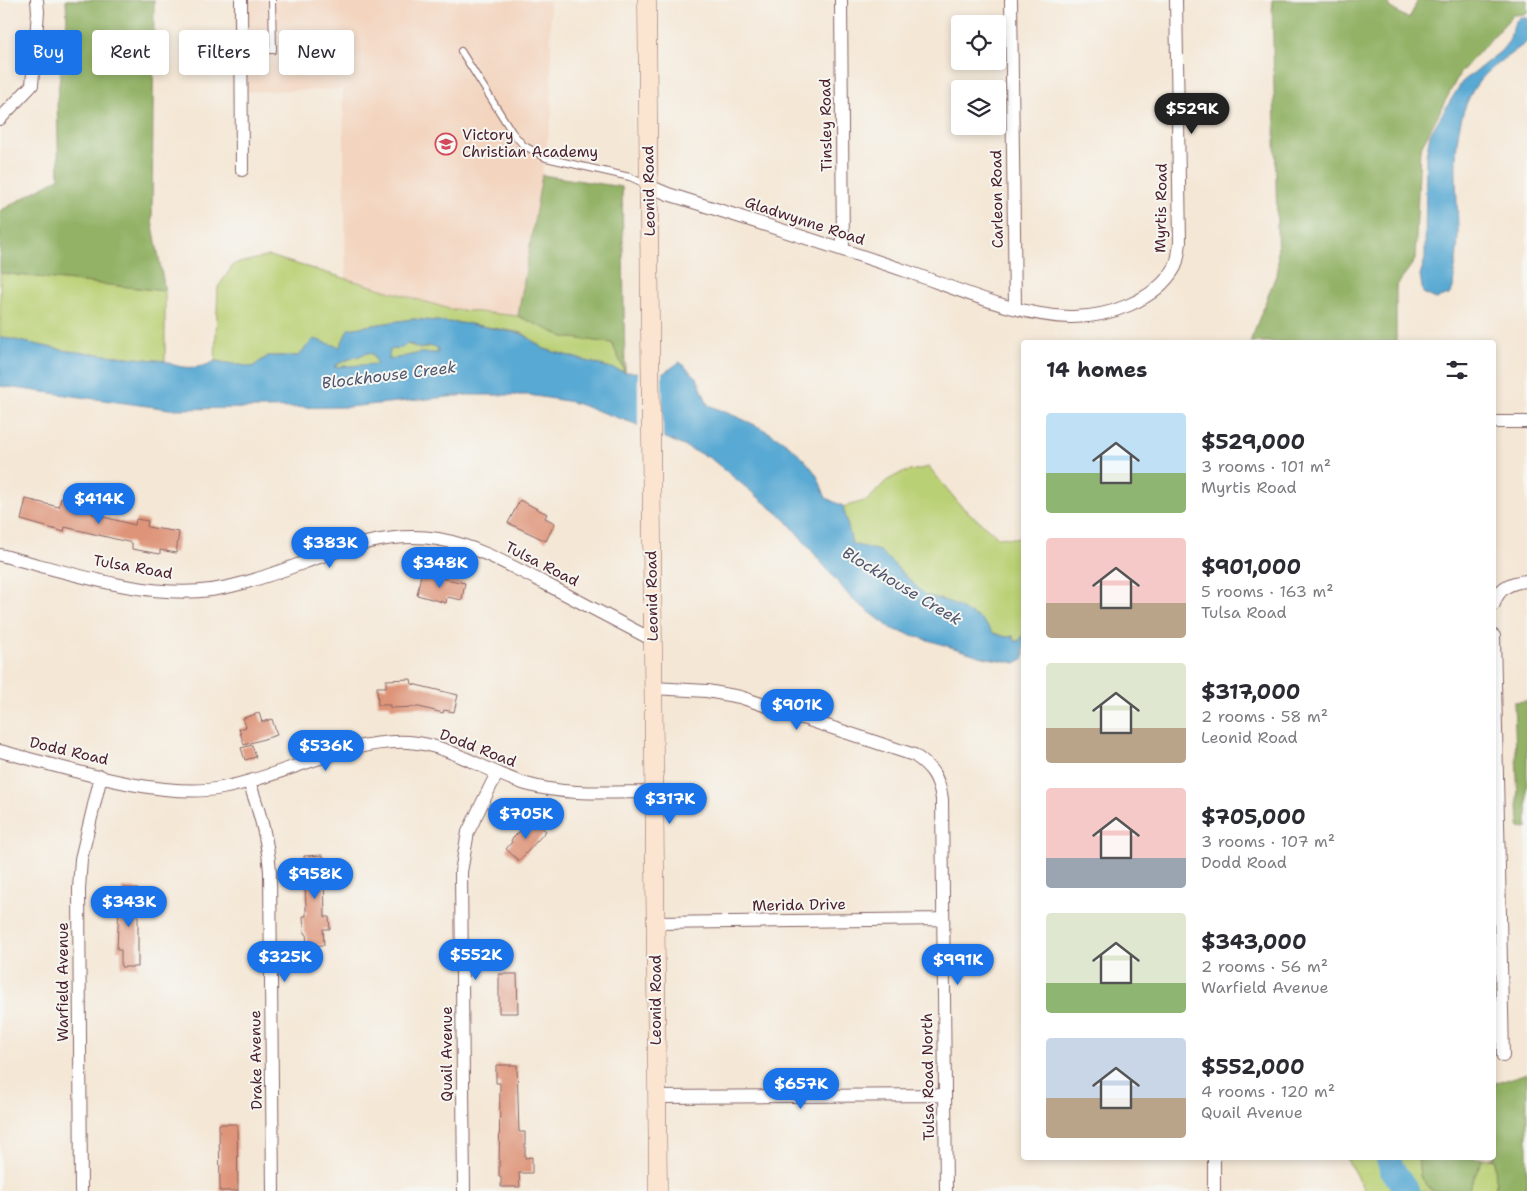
<!DOCTYPE html>
<meta charset="utf-8">
<style>
body{margin:0;font-family:"Shantell Sans",sans-serif;background:#f7f7f7;color:#2b2b33;height:100vh;display:flex;flex-direction:column;font-size:19px;white-space:nowrap}
*{box-sizing:border-box;margin:0}
p{font-size:16px;color:#7c7c81}
.icon{flex:none;width:28px;height:28px;fill:none;stroke:currentColor;stroke-width:2;stroke-linecap:round;stroke-linejoin:round}
.map{position:relative;flex:1;overflow:hidden}
.sheet{position:absolute;left:1021px;top:340px;width:475px;height:820px;display:flex;flex-direction:column;background:#fff;border-radius:5px;box-shadow:0 2px 8px #0003}
.sheet>*{flex:none}
.hud{position:absolute;left:15px;top:30px;width:475px;height:45px;display:flex;gap:10px}
.fabs{position:absolute;left:951px;top:15px;display:grid;gap:10px}
.fabs a{display:grid;place-items:center;width:55px;height:55px;border-radius:5px;background:#fff;box-shadow:0 2px 8px #0003;font-size:25px}
.price{position:absolute;translate:-50% -42px;padding:0 11px;border-radius:18px;background:#1a73e8;color:#fff;font-size:16px;line-height:32px;filter:drop-shadow(0 1px 2px #0008)}
.price::after{content:'';position:absolute;left:50%;top:30px;width:15px;height:11px;margin-left:-8px;background:inherit;clip-path:polygon(0 0,100% 0,50% 100%)}
.price.selected{background:#222;color:#fff}
ul{padding:0;list-style:none}
li{display:flex;align-items:center;gap:15px;height:125px;padding:0 25px}
li span{display:grid;place-items:center;flex:none;width:140px;height:100px;border-radius:5px;color:#555}
li>.icon{margin-inline-start:auto}
span .icon{width:60px;height:60px;fill:#fffc;stroke-width:1}
li b{font-size:21px}
h2{display:flex;justify-content:space-between;align-items:center;height:60px;padding:0 25px;font-size:21px}
.chip{padding:0 18px;border-radius:5px;background:#fff;box-shadow:0 2px 8px #0003;font-size:18px;line-height:45px}
.chip.selected{background:#1a73e8;color:#fff}
.map>svg:first-child{display:block}
</style>
<div class="map">
<svg width="1527" height="1191" viewBox="0 0 1527 1191">
<rect width="100%" height="100%" fill="#f6f6f2"/>
<filter id="ink" filterUnits="userSpaceOnUse"><feTurbulence type="fractalNoise" baseFrequency=".02" numOctaves="2"/><feDisplacementMap in="SourceGraphic" scale="10" xChannelSelector="R" yChannelSelector="G"/><feConvolveMatrix kernelMatrix="1 2 1 2 8 2 1 2 1" color-interpolation-filters="sRGB"/></filter>
<filter id="wash" filterUnits="userSpaceOnUse"><feTurbulence type="fractalNoise" baseFrequency=".0096" numOctaves="4" result="noise"/><feDisplacementMap in="SourceGraphic" scale="20" xChannelSelector="R" yChannelSelector="G"/><feGaussianBlur stdDeviation="1.12" result="paint"/><feColorMatrix in="noise" values="0 0 0 0 0 0 0 0 0 0 0 0 0 0 0 0 0 1.4 0 .05"/><feComposite in="paint" operator="in"/></filter>
<g filter="url(#wash)">
<rect width="100%" height="100%" fill="#f4e7d5"/>
<path fill="#f3d4be" d="M235 0H550L552 114 518 316 450 309 346 279 343 89 236 92Z"/>
<path fill="#bad074" stroke="#827850" d="M269 256 450 309 518 316 564 337 612 343 625 372 544 349 523 333 470 324 412 319 349 329 340 347 298 356H268L252 367 215 361 218 287 234 264Z
M0 273 165 291V361L68 351 0 337Z
M406 344 423 349 429 346 438 348V353H420L389 360 390 349 401 348Z
M367 353 373 354 377 364 334 367C342 360 356 358 367 353Z
M929 467 961 506 998 537 1024 539V634L1019 641H1015L1013 636 1006 637 993 633 982 620 949 602 925 595 880 551 852 544 843 507 868 500 886 481 901 473Z
M1346 1158H1418L1420 1176 1432 1191H1365Z
M1483 1158 1495 1160 1496 1191H1468Z"/>
<path fill="#93b266" stroke="#6e6848" d="M66 0H154L152 220 165 291 0 273V211L59 178 57 100 67 19Z
M1272 0H1389V7L1409 19 1418 0H1527V14L1513 15 1460 73 1420 149 1415 260 1396 287V342H1250L1278 270Z
M542 175 622 187 625 372 612 343 564 337 518 316Z
M1527 701V829L1519 828 1514 702Z
M1527 1073V1191H1496L1495 1160 1490 1158H1494V1081L1497 1083Z
M1418 1158H1483L1468 1191H1432L1420 1176Z"/>
<path fill="#58a9d3" stroke="#51647f" fill-rule="evenodd" d="M1520 17 1527 18V42C1510 55 1487 69 1475 87 1447 131 1458 186 1458 234 1458 252 1454 270 1453 288L1449 295 1436 299 1423 293 1420 275 1425 259 1426 156 1430 134 1462 82 1501 51 1509 41 1515 22Z
M412 319 470 324 523 334 544 349 625 372 664 373 680 362 697 378 708 405C747 421 787 435 813 470 819 477 822 489 826 498L843 506 852 544 880 551 925 595 949 602 982 620 993 633 1006 637 1013 636 1015 641H1019L1024 634V658L1016 663 983 657 892 629 851 598 786 520 710 458 633 423 572 402 529 395H467L348 407 169 409 0 386V337L68 351 165 361C178 369 200 370 215 361L252 367 268 356H298L314 339 340 347 348 329ZM407 344 413 345 419 349 429 346 438 348V353H420L389 360 390 350 401 348ZM367 353 373 354 377 364 334 367C342 360 357 357 367 353Z"/>
<path fill="#f4e7d5" d="M638 370H662L663 439 638 428Z"/>
<g fill="none" stroke-linecap="round" stroke-linejoin="round">
<path stroke="#58a9d3" stroke-width="25" d="M1388 1158 1392 1169 1407 1191"/>
</g>
<g id="blocks">
<path fill="#de9479" d="M84 494 96 497 92 514 135 525 136 519 148 521 147 527 179 532 176 553 160 550V554L132 549V543L65 527 64 532 21 520 26 499 59 507 61 498 82 503Z
M520 500 547 514 545 518 555 523 546 541 508 523Z
M421 574 465 583 462 600 447 597 446 603 417 595Z
M411 679 412 684 458 695 454 712 444 710 443 713 419 707 390 708V705H378L377 687H386V680Z
M259 713 262 722 272 719 277 735 244 745 239 729 246 727 243 718Z
M252 745 256 757 245 760 241 748Z
M532 819 546 831 519 861 506 849 512 842 511 840Z
M323 855 324 861H329L330 873 324 874 325 917H329L330 929H323L324 945 307 946 306 933H304L303 916H306V908L304 856Z
M122 888 138 889V967H121V950H117L119 903 122 904Z
M499 974H517L518 1013H499Z
M496 1065H517L519 1132H525V1158L532 1157V1173H519L520 1187H501V1177H499L500 1083H496Z
M219 1124H237L238 1191H220Z"/>
</g>
</g>
<g filter="url(#ink)">
<use href="#blocks" fill-opacity="0" stroke="#866566" stroke-width="1"/>
<g fill="none" stroke-linecap="round" stroke-linejoin="round">
<g stroke="#866566" stroke-width="8">
<path id="lane" d="M241 51 273 50 272 0
M461 51 512 132 523 145 546 158 630 177 647 185"/>
</g>
<g stroke="#866566" stroke-width="14">
<path id="street" d="M241 0 242 170
M841 0 843 250
M1011 0 1015 308
M0 119 32 85 38 12 37 0
M649 186 668 194C747 219 827 244 906 271 958 289 1014 315 1069 317 1106 318 1156 301 1175 267 1178 261 1179 250 1180 242L1176 0
M1494 422H1527
M0 555C65 571 144 599 211 590 287 579 360 526 438 539 477 546 511 566 546 584 582 603 617 621 653 640
M1494 604C1498 588 1511 582 1527 581
M1494 636 1503 1056
M653 688 707 691 740 697 914 755C932 767 939 778 942 799L946 1191
M0 751C63 767 160 800 222 788 282 777 349 738 409 742 451 745 486 772 526 784 567 796 612 792 654 792
M249 782C260 812 268 840 270 872L273 1191
M655 923 943 919
M657 1097 945 1095
M1214 1158V1191
M81 1191 79 889 81 859 101 776
M464 1191 461 872 468 832 497 773"/>
</g>
<g stroke="#866566" stroke-width="19">
<path id="secondary" d="M647 0 658 1191"/>
</g>
<use href="#lane" stroke="#fff" stroke-width="6"/>
<use href="#street" stroke="#fff" stroke-width="12"/>
<use href="#secondary" stroke="#fce5d0" stroke-width="18"/>
</g>
</g>
<defs>
<g id="school-ring" transform="scale(1.125)"><circle r="9.5" fill="#f6f6f2" stroke="#d1495b" stroke-width="1.5"/><path d="M0-5L7-2L0 1L-7-2ZM-4 1L0 2.5L4 1V4Q0 6-4 4Z" fill="#d1495b"/></g>
</defs>
<g fill-rule="evenodd">
<use href="#school-ring" x="446" y="144"/>
</g>
<g text-anchor="middle" dominant-baseline="central" stroke-width="4" stroke-linejoin="round" paint-order="stroke">
<g font-size="15" fill="#4a1f2b" stroke="#f6f6f2">
<text transform="translate(826 125) rotate(-91)">Tinsley Road</text>
<text transform="translate(649 191) rotate(-91)">Leonid Road</text>
<text transform="translate(997 199) rotate(-91)">Carleon Road</text>
<text transform="translate(1161 208) rotate(-89)">Myrtis Road</text>
<text transform="translate(805 221) rotate(18)">Gladwynne Road</text>
<text transform="translate(542 564) rotate(27)">Tulsa Road</text>
<text transform="translate(133 567) rotate(10)">Tulsa Road</text>
<text transform="translate(652 596) rotate(-91)">Leonid Road</text>
<text transform="translate(478 748) rotate(21)">Dodd Road</text>
<text transform="translate(69 751) rotate(13)">Dodd Road</text>
<text transform="translate(799 905) rotate(-1)">Merida Drive</text>
<text transform="translate(63 982) rotate(-90)">Warfield Avenue</text>
<text transform="translate(656 1000) rotate(-90)">Leonid Road</text>
<text transform="translate(447 1054) rotate(-90)">Quail Avenue</text>
<text transform="translate(256 1060) rotate(-91)">Drake Avenue</text>
<text transform="translate(928 1077) rotate(-91)">Tulsa Road North</text>
</g>
<g font-size="15" fill="#4a1f2b" stroke="#f6f6f2" text-anchor="start">
<text x="462" y="135">Victory<tspan x="462" dy="17">Christian Academy</tspan></text>
</g>
<g font-size="16" font-style="italic" fill="#50566e" stroke="#f6f6f2">
<text transform="translate(389 375) rotate(-7)">Blockhouse Creek</text>
<text transform="translate(902 586) rotate(31)">Blockhouse Creek</text>
</g>
</g>
</svg>
<div class="fabs">
<a><svg class="icon" aria-label="locate" viewBox="0 0 24 24"><circle cx="12" cy="12" r="6"/><path d="M12 2v4M12 18v4M2 12h4M18 12h4"/></svg></a>
<a><svg class="icon" aria-label="layers" viewBox="0 0 24 24"><path d="M12 4l9 5-9 5-9-5zM3 14l9 5 9-5"/></svg></a>
</div>
<b class="price selected" style="left:1192px;top:135px">$529K</b>
<b class="price" style="left:99px;top:525px">$414K</b>
<b class="price" style="left:330px;top:569px">$383K</b>
<b class="price" style="left:440px;top:589px">$348K</b>
<b class="price" style="left:797px;top:731px">$901K</b>
<b class="price" style="left:326px;top:772px">$536K</b>
<b class="price" style="left:670px;top:825px">$317K</b>
<b class="price" style="left:526px;top:840px">$705K</b>
<b class="price" style="left:315px;top:900px">$958K</b>
<b class="price" style="left:129px;top:928px">$343K</b>
<b class="price" style="left:476px;top:981px">$552K</b>
<b class="price" style="left:285px;top:983px">$325K</b>
<b class="price" style="left:958px;top:986px">$991K</b>
<b class="price" style="left:801px;top:1110px">$657K</b>
<div class="hud">
<a class="chip selected">Buy</a>
<a class="chip">Rent</a>
<a class="chip">Filters</a>
<a class="chip">New</a>
</div>
<section class="sheet">
<h2>14 homes<svg class="icon" aria-label="filters" viewBox="0 0 24 24"><path d="M4 7h16M4 17h16"/><circle cx="9" cy="7" r="2"/><circle cx="15" cy="17" r="2"/></svg></h2>
<ul>
<li><span style="background:linear-gradient(#bfe0f5 60%,#8fb573 0)"><svg class="icon" aria-label="home" viewBox="0 0 24 24"><path d="M3 11l9-7 9 7M6 9v11h12V9"/></svg></span><div><b>$529,000</b><p>3 rooms · 101 m²</p><p>Myrtis Road</p></div></li>
<li><span style="background:linear-gradient(#f6c9c9 65%,#b9a48a 0)"><svg class="icon" aria-label="home" viewBox="0 0 24 24"><path d="M3 11l9-7 9 7M6 9v11h12V9"/></svg></span><div><b>$901,000</b><p>5 rooms · 163 m²</p><p>Tulsa Road</p></div></li>
<li><span style="background:linear-gradient(#dfe7d0 65%,#b9a48a 0)"><svg class="icon" aria-label="home" viewBox="0 0 24 24"><path d="M3 11l9-7 9 7M6 9v11h12V9"/></svg></span><div><b>$317,000</b><p>2 rooms · 58 m²</p><p>Leonid Road</p></div></li>
<li><span style="background:linear-gradient(#f6c9c9 70%,#9aa5b1 0)"><svg class="icon" aria-label="home" viewBox="0 0 24 24"><path d="M3 11l9-7 9 7M6 9v11h12V9"/></svg></span><div><b>$705,000</b><p>3 rooms · 107 m²</p><p>Dodd Road</p></div></li>
<li><span style="background:linear-gradient(#dfe7d0 70%,#8fb573 0)"><svg class="icon" aria-label="home" viewBox="0 0 24 24"><path d="M3 11l9-7 9 7M6 9v11h12V9"/></svg></span><div><b>$343,000</b><p>2 rooms · 56 m²</p><p>Warfield Avenue</p></div></li>
<li><span style="background:linear-gradient(#c9d6e8 60%,#b9a48a 0)"><svg class="icon" aria-label="home" viewBox="0 0 24 24"><path d="M3 11l9-7 9 7M6 9v11h12V9"/></svg></span><div><b>$552,000</b><p>4 rooms · 120 m²</p><p>Quail Avenue</p></div></li>
</ul>
</section>
</div>
